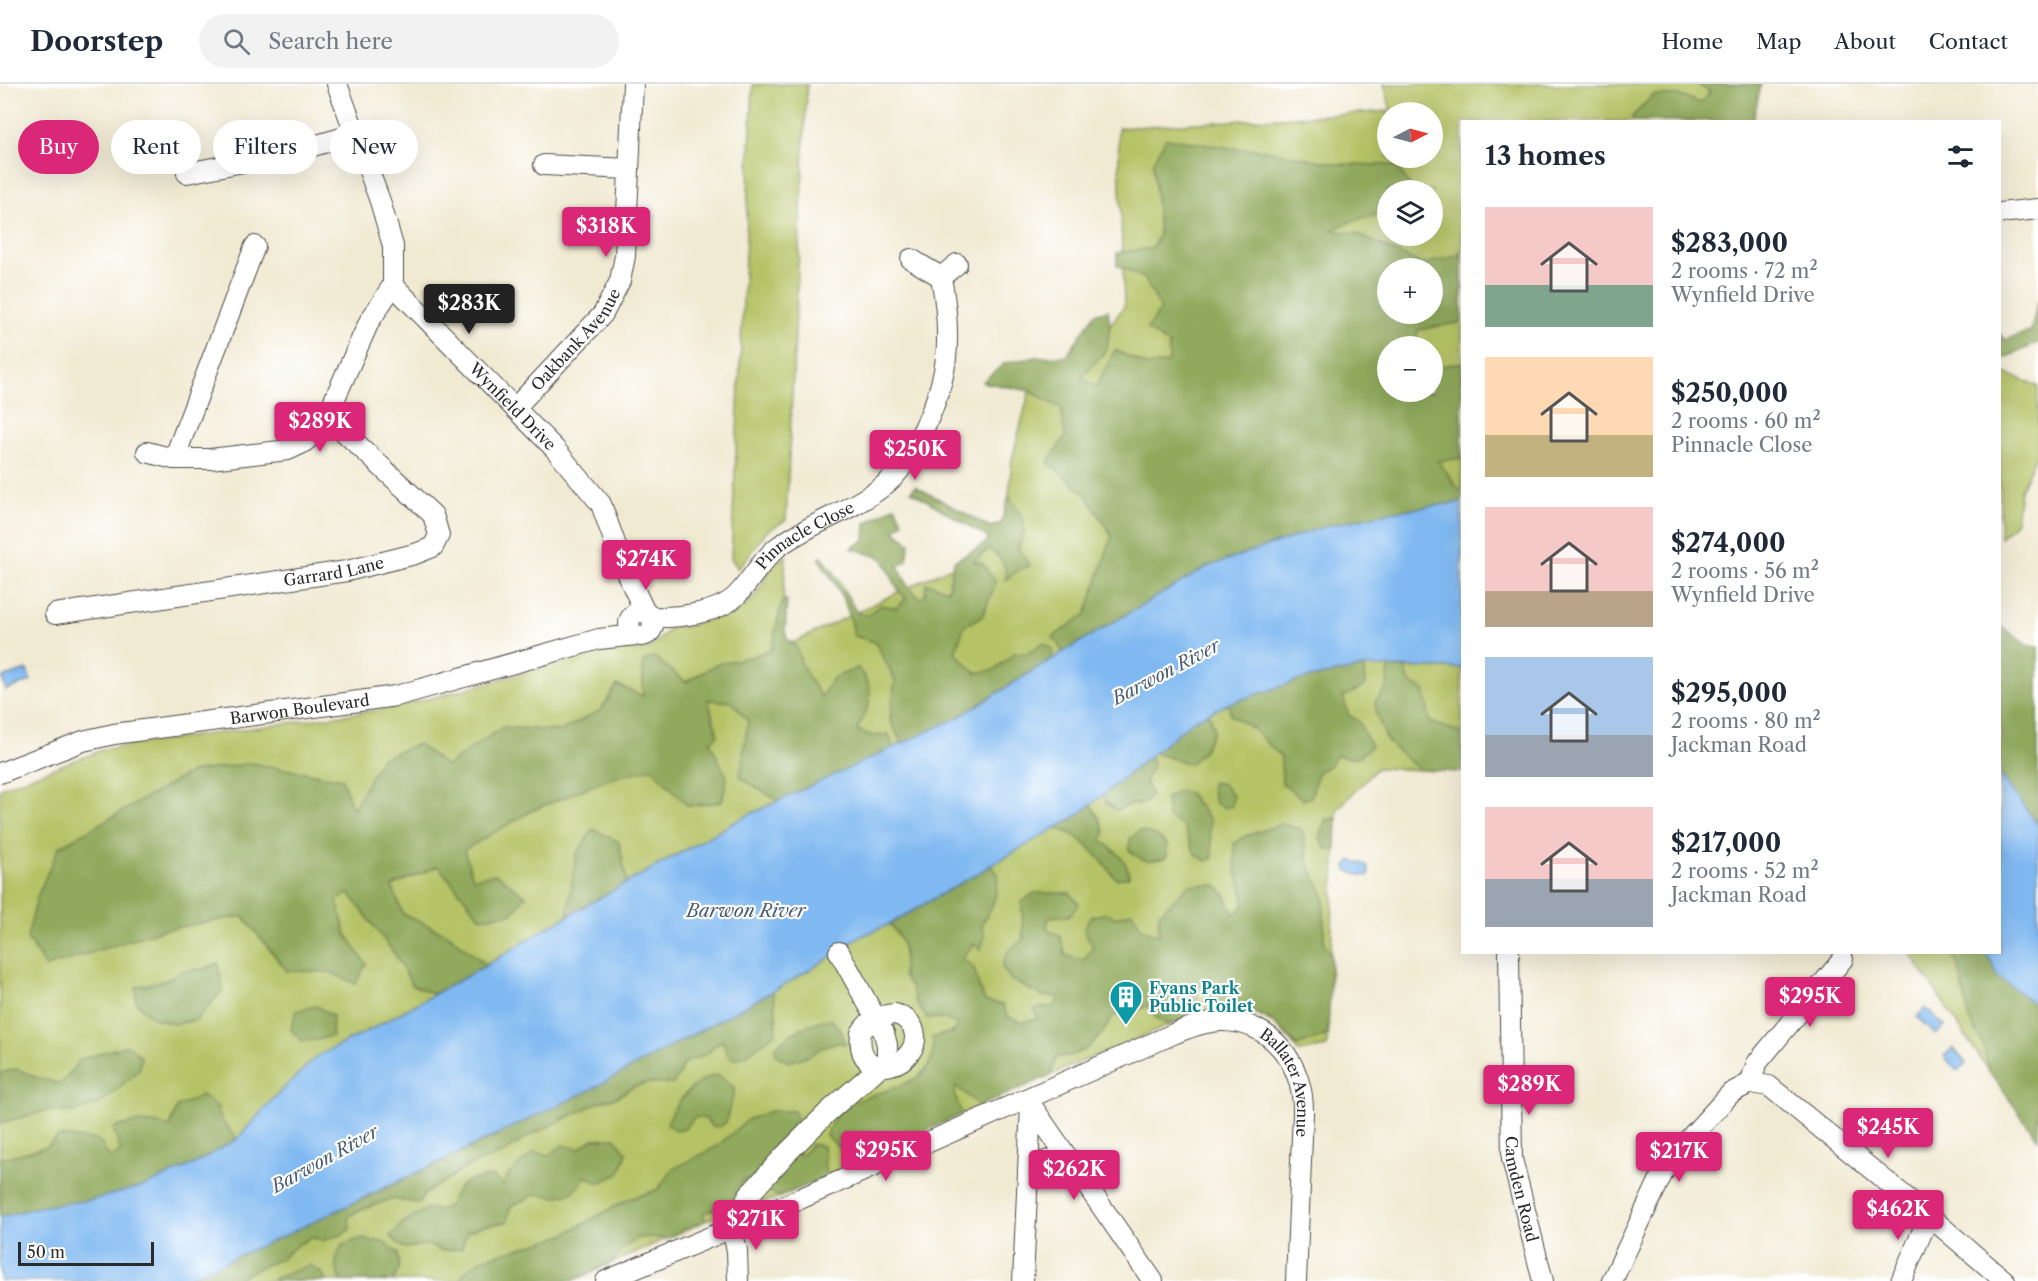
<!DOCTYPE html>
<meta charset="utf-8">
<style>
body{margin:0;font-family:"Libre Caslon Text",serif;background:#f2f2f3;color:#1f2937;height:100vh;display:flex;flex-direction:column;font-size:22px;white-space:nowrap}
*{box-sizing:border-box;margin:0}
p{font-size:20px;color:#747a83}
.icon{flex:none;width:33px;height:33px;fill:none;stroke:currentColor;stroke-width:2;stroke-linecap:round;stroke-linejoin:round}
.map{position:relative;flex:1;overflow:hidden}
.drawer{position:absolute;left:1461px;top:36px;width:540px;height:834px;display:flex;flex-direction:column;background:#fff;border-radius:0px;box-shadow:0 6px 24px #0002}
.drawer>*{flex:none}
.hud{position:absolute;left:18px;top:36px;width:570px;height:54px;display:flex;gap:12px}
.needle{width:39px;rotate:84deg}
.buttons{position:absolute;left:1377px;top:18px;display:grid;gap:12px}
.buttons a{display:grid;place-items:center;width:66px;height:66px;border-radius:50%;background:#fff;box-shadow:0 6px 24px #0002;font-size:30px}
.scale{position:absolute;left:18px;bottom:15px;width:136px;box-sizing:border-box;padding-left:6px;border:3px solid #2b2b2b;border-top:0;font-size:16px;line-height:21px;white-space:nowrap;color:#2b2b2b;-webkit-text-stroke:4px #fff;paint-order:stroke}
.price{position:absolute;translate:-50% -51px;padding:0 14px;border-radius:6px;background:#db2777;color:#fff;font-size:20px;line-height:39px;filter:drop-shadow(0 2px 3px #0008)}
.price::after{content:'';position:absolute;left:50%;top:36px;width:18px;height:14px;margin-left:-9px;background:inherit;clip-path:polygon(0 0,100% 0,50% 100%)}
.price.selected{background:#222;color:#fff}
ul{padding:0;list-style:none}
li{display:flex;align-items:center;gap:18px;height:150px;padding:0 24px}
li span{display:grid;place-items:center;flex:none;width:168px;height:120px;border-radius:0px;color:#555}
li>.icon{margin-inline-start:auto}
span .icon{width:72px;height:72px;fill:#fffc;stroke-width:1}
li b{font-size:26px}
h2{display:flex;justify-content:space-between;align-items:center;height:72px;padding:0 24px;font-size:26px}
.tag{padding:0 21px;border-radius:27px;background:#fff;box-shadow:0 6px 24px #0002;font-size:21px;line-height:54px}
.tag.selected{background:#db2777;color:#fff}
header{display:flex;align-items:center;gap:36px;box-sizing:border-box;height:84px;padding:0 30px;background:#fff;border-bottom:2px solid #e0e1e3}
header strong{font-size:28px}
nav{display:flex;gap:33px;margin-inline-start:auto;font-size:21px}
.search{width:420px;height:54px;background:#f2f2f3;display:flex;align-items:center;gap:15px;box-sizing:border-box;padding:0 21px;border-radius:33px;color:#747a83;font-size:22px}
.map>svg:first-child{display:block}
</style>
<header>
<strong>Doorstep</strong>
<div class="search"><svg class="icon" aria-label="search" viewBox="0 0 24 24"><circle cx="10" cy="10" r="6"/><path d="M15 15l6 6"/></svg>Search here</div>
<nav><a>Home</a><a>Map</a><a>About</a><a>Contact</a></nav>
</header>
<div class="map">
<svg width="2038" height="1197" viewBox="0 0 2038 1197">
<rect width="100%" height="100%" fill="#fff"/>
<filter id="ink" filterUnits="userSpaceOnUse"><feTurbulence type="fractalNoise" baseFrequency=".0167" numOctaves="2"/><feDisplacementMap in="SourceGraphic" scale="12" xChannelSelector="R" yChannelSelector="G"/><feConvolveMatrix kernelMatrix="1 2 1 2 8 2 1 2 1" color-interpolation-filters="sRGB"/></filter>
<filter id="wash" filterUnits="userSpaceOnUse"><feTurbulence type="fractalNoise" baseFrequency=".008" numOctaves="4" result="noise"/><feDisplacementMap in="SourceGraphic" scale="24" xChannelSelector="R" yChannelSelector="G"/><feGaussianBlur stdDeviation="1.35" result="paint"/><feColorMatrix in="noise" values="0 0 0 0 0 0 0 0 0 0 0 0 0 0 0 0 0 1.4 0 .05"/><feComposite in="paint" operator="in"/></filter>
<g filter="url(#wash)">
<rect width="100%" height="100%" fill="#f1ead3"/>
<path fill="#b5c366" stroke="#707748" stroke-width="1.5" fill-rule="evenodd" d="M753 0H807L786 436 767 447 738 485 731 474Z
M1384 0H1724L1743 22 1651 37 1462 38V418L1396 427 1323 443 1207 483 1063 568 959 633 744 733 550 842 487 881 368 947 317 972 272 1016 237 1055 39 1123 0 1133V704L105 665 378 626C461 610 540 581 622 562 653 573 654 557 675 540L679 544 727 531 738 526 753 515 774 480 786 472 780 565 1005 457 1012 375 1036 282 1091 265 1124 223 1118 44 1391 27ZM1388 28H1432V74H1388ZM1388 106H1432V152H1388ZM1388 184H1432V230H1388ZM1388 262H1432V308H1388Z
M2000 287 2038 302V367L2020 407 2016 438 2000 454Z
M1364 583 1462 584V688L1377 684 1337 726 1327 963 1299 968C1271 928 1247 919 1199 929L1021 1003 780 1113 716 1132 572 1197H180L286 1151 592 1005 839 868 857 854 890 840 1078 731 1194 636 1228 620Z
M1910 869H1987L1998 892 2038 923V1055L1989 987Z"/>
<path fill="#90a95b" stroke="#5e6a43" stroke-width="1.5" fill-rule="evenodd" d="M1697 0H1761L1753 37H1633L1632 33 1653 11 1680 12 1701 19 1710 8Z
M1166 54 1231 64 1265 66 1337 80 1396 81 1413 106H1388L1387 129 1355 136 1332 146 1357 150 1422 180 1457 172 1462 167V238L1418 246 1415 262H1388V308H1432L1433 280 1443 282 1462 278V374L1439 377 1457 403 1462 407V418L1396 427 1323 443 1207 483 1063 568 1053 553 1086 530 1112 452 1087 412 1048 378 1065 353 1061 324 1030 307 982 298 1005 279 1036 273 1066 272 1095 230 1108 226 1110 241 1107 265 1082 293 1096 303 1115 266 1148 282 1169 278V261L1147 245 1161 225 1144 194 1117 181V169L1152 164 1159 150 1153 78ZM1388 184H1432V230H1388Z
M2038 216V259L2000 276V250L2005 256 2031 247Z
M915 402 990 443 1001 439 1009 412C1021 431 1032 441 1018 463L1030 482 1020 485 1006 496C1006 479 1002 475 989 465L973 478 982 479 996 498 982 533 965 541 955 568 976 589 994 586 1016 568 1026 570 1043 559 1053 565 1051 575 959 633 902 660 890 636 895 596 875 558 854 552C851 524 835 498 819 475L822 472 835 490 857 529 867 531 881 521 897 524 906 514 899 507 882 474 851 464 865 456 866 439 895 422 903 438 895 447 910 459 907 476 898 482 909 503 919 514 925 512 926 499 948 506 954 477 985 460 989 454 911 407Z
M783 516H787L785 547 787 555C803 564 796 570 803 583 808 594 815 603 821 613L833 594 858 584C879 610 870 619 857 646L873 652 889 650 893 664 778 717 740 693 748 637 732 618 708 616 718 651 710 658 727 693 722 718 688 722 652 684 606 696 531 727 464 766 473 794 496 790 526 812 513 829 481 834 438 782 392 802 403 830 447 850 487 881 434 910 412 901 394 869 349 809 337 817 346 850 366 880 356 900 330 888 287 887 243 832 162 846 46 883 27 854 37 813 59 763 191 688 251 679 342 695 353 725 381 674 418 660 446 682 503 643 561 647 601 626 617 601 643 612V577L654 573 686 598 717 580 754 572 772 565 779 529Z
M2000 542 2029 562 2038 563V741L2000 690Z
M1364 583 1365 602 1343 613 1348 630 1359 638 1371 662C1360 674 1354 677 1338 671L1329 682 1318 688 1311 713 1304 716 1282 699 1281 673 1252 644 1231 631 1228 620 1300 596Z
M1389 583 1406 584 1409 598 1424 606 1430 638 1462 649V688L1421 686 1411 679 1388 658 1376 630 1375 618 1387 604Z
M1209 629 1214 645 1204 666 1190 680 1154 669 1194 636Z
M1151 672 1153 682 1145 697 1151 710 1145 719 1127 722 1116 727 1106 719 1103 711Z
M1212 698 1223 700 1233 712 1232 722 1225 724 1215 719 1212 707Z
M1178 707 1189 709 1210 736V747L1213 774 1206 777 1195 770 1183 742 1168 733 1166 714Z
M1091 721 1100 735 1105 749 1101 756C1115 767 1128 775 1129 793L1116 795C1103 777 1078 746 1055 745L1078 731Z
M1337 734 1336 766 1325 764 1320 753 1325 736Z
M1282 740 1302 745 1309 781 1324 812V858L1331 873 1328 951 1296 962C1271 927 1252 926 1212 926L1209 906 1199 900 1197 909 1199 929 1168 941 1156 934 1150 921 1137 926 1136 923 1112 933 1102 950 1086 965 1070 972 1056 973 1051 991 980 1022 956 1002 955 1012 962 1030 861 1076 838 1063 826 1051C830 1042 835 1030 843 1024 872 1003 944 1006 932 953L954 948 958 940 945 935 927 934 916 919 911 903 903 892 904 868 900 854 890 840 990 782 998 789C998 807 993 825 982 839L985 854 980 866 974 860 962 874 974 884 979 903 985 917 1003 921 1007 932 1022 938 1038 935 1034 925 1055 922 1059 913 1042 912 1011 896 1002 883 1007 869 1023 855 1022 818 1034 809H1070L1079 820 1069 832H1055L1048 835 1047 845 1060 852 1066 872 1084 876 1093 863 1084 845 1090 833 1108 829 1115 834 1132 828 1142 845 1159 851V830L1189 801H1216L1225 811 1234 831 1243 822V808L1236 788 1234 760 1246 752Z
M593 745 619 758 627 799 567 832 576 771Z
M1139 747 1156 751 1167 760V773C1147 779 1145 779 1129 766L1130 755Z
M1951 869H1987L1998 892 2038 923V1055L1989 987 1983 960 1969 935 1959 883Z
M218 879 223 906 196 936 175 940 152 934 136 918V903L167 896 180 887 205 885Z
M773 907C775 920 778 936 776 949L743 973 734 975 727 970 723 957 716 960 708 969 683 980 679 991 673 1000 647 999 633 1003 617 1013 599 1018 529 1052 504 1069 468 1082 426 1109 418 1119 391 1115 358 1127 349 1133 350 1145 341 1151 322 1157 311 1153 296 1162 281 1175 265 1181 233 1197H180C382 1109 581 1014 773 907Z
M316 922 333 932 332 952 317 956 302 957 291 946 296 927Z
M831 935 842 947 845 960C830 956 820 966 808 972 802 974 795 976 788 978L776 971 775 963C793 948 808 938 831 935Z
M128 961 141 973 139 986 101 1019 75 1028 46 1027 0 1039V989L17 985 38 994 61 1000 81 975Z
M715 991 724 995 734 1004C734 1016 728 1025 726 1038L720 1043 711 1042 706 1035 695 1033 684 1045 676 1047 667 1040C675 1019 693 997 715 991Z
M202 1011 217 1022 222 1037 237 1055 196 1079 145 1102 90 1116 39 1123 0 1133V1075L46 1063 59 1052 98 1056 109 1073 121 1068 113 1044C136 1037 147 1036 170 1043L177 1023Z
M771 1027H794L797 1033 789 1052 779 1065 802 1071 812 1060 823 1062 826 1092 780 1113 766 1106 758 1093 742 1097 732 1118 704 1129 705 1137 666 1155 652 1153 638 1154 622 1166 610 1180 572 1197H459L466 1187 482 1175 562 1152 626 1116 657 1106 673 1085 716 1063 749 1035Z
M615 1054 627 1069 619 1090 599 1099 585 1092 582 1099 571 1109 556 1113 536 1110 510 1123 507 1138 482 1142 467 1148 462 1164 442 1167 428 1161 404 1164 390 1152C396 1147 402 1138 409 1135 415 1131 421 1129 427 1124L440 1126 450 1121C459 1095 467 1097 492 1092L503 1101 508 1091 534 1068 549 1071 563 1061 579 1065 593 1055Z
M360 1155 383 1158 398 1169 399 1185 393 1197H342C333 1184 335 1175 342 1161Z
M310 1181 323 1190 326 1197H273L275 1194Z"/>
<path fill="#80b9f1" stroke="#56728e" stroke-width="1.5" d="M1462 418V584L1364 583 1300 596 1228 620 1194 636 1078 731 890 840 857 854 839 868 784 901 592 1005 286 1151 180 1197H0V1133L39 1123 90 1116 145 1102 196 1079 237 1055 272 1016 317 972 368 947 487 881 550 842 744 733 959 633 1063 568 1207 483 1323 443 1396 427Z
M27 586 31 597 6 606 2 594Z
M2000 690 2038 741V923L1998 892 1987 869 2000 868Z
M1351 776 1367 781 1369 791 1364 792 1347 787 1346 782Z
M1925 924 1945 942 1936 951 1917 933Z
M1953 964 1966 979 1957 987 1944 972Z"/>
</g>
<g filter="url(#ink)">
<g fill="none" stroke-linecap="round" stroke-linejoin="round">
<g stroke="#494844" stroke-width="22">
<g id="minor">
<path id="s1" d="M337 0 380 117 393 162V201L554 364 601 420 624 484 645 528"/>
<path d="M544 81 629 85"/>
<path d="M187 89 289 69 355 50"/>
<path d="M2000 129 2038 125"/>
<path d="M941 193 957 180"/>
<path id="s2" d="M515 324 603 230 620 197 625 172 633 0"/>
<path d="M147 368 174 375H210L288 366 303 359 315 349 327 332 369 238 393 201"/>
<path d="M174 375 255 162"/>
<circle cx="641" cy="540" r="12"/>
<path id="s3" d="M55 530 347 487 415 470 433 463 439 451 433 431 327 332"/>
<path id="s4" d="M651 533C676 534 720 530 738 510 753 494 761 476 779 462 811 439 851 427 882 403 899 391 909 373 918 356 949 298 953 257 941 193L911 175"/>
<path id="s5" d="M0 689 83 657 114 650 396 612 599 555 636 551"/>
<path id="s6" d="M1509 868 1512 1075 1543 1197"/>
<path d="M895 930C903 932 909 936 913 944 928 980 854 1006 861 949 868 936 881 931 895 930Z"/>
<path d="M1750 999 1769 1002 1929 1132 2005 1197"/>
<path d="M1027 1015 1153 1197"/>
<path d="M1028 1088C1039 1078 1053 1073 1068 1075"/>
<path d="M735 1142 748 1112 784 1072 828 1028 884 979 887 973V961L884 949 839 868"/>
<path d="M731 1143 737 1166 738 1197"/>
<path id="s7" d="M606 1197 786 1121 1171 951C1187 944 1203 938 1220 937 1272 936 1304 981 1303 1029L1296 1197"/>
<path d="M1023 1197 1031 1021"/>
<path d="M1612 1197 1668 1078 1731 1009 1750 999 1757 979 1843 875"/>
<path d="M1901 1197 1929 1132"/>
</g>
</g>
<use href="#minor" stroke="#fff" stroke-width="20"/>
</g>
</g>
<defs>
<g id="building-pin" transform="scale(1.725)"><path d="M0 17L-7.5 6A9.5 9.5 0 1 1 7.5 6Z" fill="#0f9aa8" stroke="#fff"/><path d="M-4-6H4V6H1V3H-1V6H-4ZM-2.5-4.3h1.7v1.8h-1.7ZM.8-4.3h1.7v1.8H.8ZM-2.5-1h1.7V.8h-1.7ZM.8-1h1.7V.8H.8Z" fill="#fff"/></g>
</defs>
<g fill-rule="evenodd">
<use href="#building-pin" x="1126" y="913"/>
</g>
<g text-anchor="middle" dominant-baseline="central" stroke-width="4.5" stroke-linejoin="round" paint-order="stroke">
<g font-size="16" fill="#2b2b2b" stroke="#fff">
<text stroke="none"><textPath href="#s2" startOffset="92">Oakbank Avenue</textPath></text>
<text stroke="none"><textPath href="#s1" startOffset="381">Wynfield Drive</textPath></text>
<text stroke="none"><textPath href="#s4" startOffset="183">Pinnacle Close</textPath></text>
<text stroke="none"><textPath href="#s3" startOffset="282">Garrard Lane</textPath></text>
<text stroke="none"><textPath href="#s5" startOffset="308">Barwon Boulevard</textPath></text>
<text stroke="none"><textPath href="#s7" startOffset="771">Ballater Avenue</textPath></text>
<text stroke="none"><textPath href="#s6" startOffset="238">Camden Road</textPath></text>
</g>
<g font-size="16" font-weight="bold" fill="#0d838f" stroke="#fff" text-anchor="start">
<text x="1149" y="904">Fyans Park<tspan x="1149" dy="18">Public Toilet</tspan></text>
</g>
<g font-size="18" font-style="italic" fill="#495d70" stroke="#fff">
<text transform="translate(1166 588) rotate(-28)">Barwon River</text>
<text x="746" y="827">Barwon River</text>
<text transform="translate(325 1075) rotate(-29)">Barwon River</text>
</g>
</g>
</svg>
<div class="buttons">
<a><svg class="needle" viewBox="-14 -14 28 28"><path d="M0-13l5 13h-10z" fill="#e53935"/><path d="M0 13l5-13h-10z" fill="#747a83"/></svg></a>
<a><svg class="icon" aria-label="layers" viewBox="0 0 24 24"><path d="M12 4l9 5-9 5-9-5zM3 14l9 5 9-5"/></svg></a>
<a>+</a>
<a>−</a>
</div>
<div class="scale">50 m</div>
<b class="price" style="left:606px;top:174px">$318K</b>
<b class="price selected" style="left:469px;top:251px">$283K</b>
<b class="price" style="left:320px;top:369px">$289K</b>
<b class="price" style="left:915px;top:397px">$250K</b>
<b class="price" style="left:646px;top:507px">$274K</b>
<b class="price" style="left:1810px;top:944px">$295K</b>
<b class="price" style="left:1529px;top:1032px">$289K</b>
<b class="price" style="left:1888px;top:1075px">$245K</b>
<b class="price" style="left:886px;top:1098px">$295K</b>
<b class="price" style="left:1679px;top:1099px">$217K</b>
<b class="price" style="left:1074px;top:1117px">$262K</b>
<b class="price" style="left:1898px;top:1157px">$462K</b>
<b class="price" style="left:756px;top:1167px">$271K</b>
<div class="hud">
<a class="tag selected">Buy</a>
<a class="tag">Rent</a>
<a class="tag">Filters</a>
<a class="tag">New</a>
</div>
<section class="drawer">
<h2>13 homes<svg class="icon" aria-label="filters" viewBox="0 0 24 24"><path d="M4 7h16M4 17h16"/><circle cx="9" cy="7" r="2"/><circle cx="15" cy="17" r="2"/></svg></h2>
<ul>
<li><span style="background:linear-gradient(#f6c9c9 65%,#7fa58c 0)"><svg class="icon" aria-label="home" viewBox="0 0 24 24"><path d="M3 11l9-7 9 7M6 9v11h12V9"/></svg></span><div><b>$283,000</b><p>2 rooms · 72 m²</p><p>Wynfield Drive</p></div></li>
<li><span style="background:linear-gradient(#ffd9b3 65%,#c2b280 0)"><svg class="icon" aria-label="home" viewBox="0 0 24 24"><path d="M3 11l9-7 9 7M6 9v11h12V9"/></svg></span><div><b>$250,000</b><p>2 rooms · 60 m²</p><p>Pinnacle Close</p></div></li>
<li><span style="background:linear-gradient(#f6c9c9 70%,#b9a48a 0)"><svg class="icon" aria-label="home" viewBox="0 0 24 24"><path d="M3 11l9-7 9 7M6 9v11h12V9"/></svg></span><div><b>$274,000</b><p>2 rooms · 56 m²</p><p>Wynfield Drive</p></div></li>
<li><span style="background:linear-gradient(#a9c7e8 65%,#9aa5b1 0)"><svg class="icon" aria-label="home" viewBox="0 0 24 24"><path d="M3 11l9-7 9 7M6 9v11h12V9"/></svg></span><div><b>$295,000</b><p>2 rooms · 80 m²</p><p>Jackman Road</p></div></li>
<li><span style="background:linear-gradient(#f6c9c9 60%,#9aa5b1 0)"><svg class="icon" aria-label="home" viewBox="0 0 24 24"><path d="M3 11l9-7 9 7M6 9v11h12V9"/></svg></span><div><b>$217,000</b><p>2 rooms · 52 m²</p><p>Jackman Road</p></div></li>
</ul>
</section>
</div>
